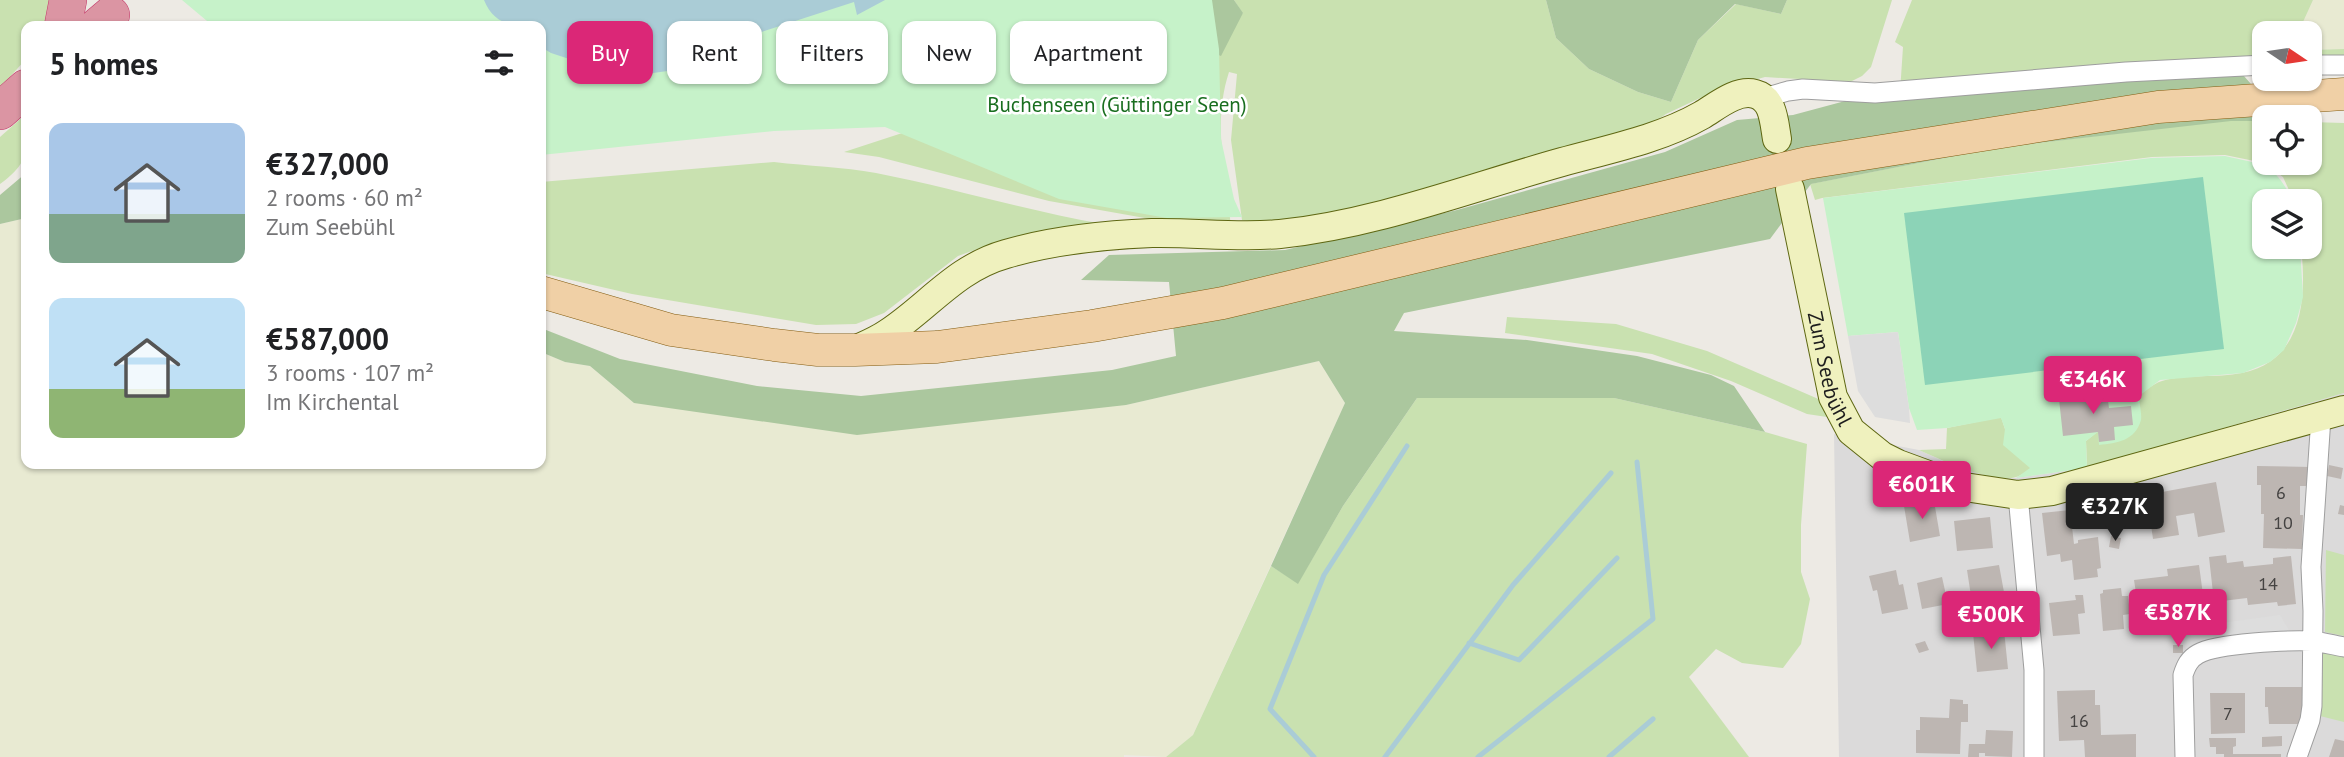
<!DOCTYPE html>
<meta charset="utf-8">
<style>
body{margin:0;font-family:"PT Sans",sans-serif;background:#f2f2f2;color:#202124;height:100vh;display:flex;flex-direction:column;font-size:26px;white-space:nowrap}
*{box-sizing:border-box;margin:0}
p{font-size:23px;color:#757577}
.icon{flex:none;width:38px;height:38px;fill:none;stroke:currentColor;stroke-width:2;stroke-linecap:round;stroke-linejoin:round}
.map{position:relative;flex:1;overflow:hidden}
.side{position:absolute;left:21px;top:21px;width:525px;height:448px;display:flex;flex-direction:column;background:#fff;border-radius:14px;box-shadow:0 2px 5px #0004}
.side>*{flex:none}
.top-card{position:absolute;left:567px;top:21px;width:665px;height:63px;display:flex;gap:14px}
.needle{width:46px;rotate:103deg}
.fabs{position:absolute;left:2252px;top:21px;display:grid;gap:14px}
.fabs a{display:grid;place-items:center;width:70px;height:70px;border-radius:14px;background:#fff;box-shadow:0 2px 5px #0004;font-size:35px}
.price{position:absolute;translate:-50% -60px;padding:0 16px;border-radius:7px;background:#db2777;color:#fff;font-size:23px;line-height:46px;filter:drop-shadow(0 2px 4px #0008)}
.price::after{content:'';position:absolute;left:50%;top:42px;width:21px;height:16px;margin-left:-10px;background:inherit;clip-path:polygon(0 0,100% 0,50% 100%)}
.price.on{background:#222;color:#fff}
ul{padding:0;list-style:none}
li{display:flex;align-items:center;gap:21px;height:175px;padding:0 28px}
li span{display:grid;place-items:center;flex:none;width:196px;height:140px;border-radius:14px;color:#555}
li>.icon{margin-inline-start:auto}
span .icon{width:84px;height:84px;fill:#fffc;stroke-width:1}
li b{font-size:30px}
h2{display:flex;justify-content:space-between;align-items:center;height:84px;padding:0 28px;font-size:30px}
.chip{padding:0 24px;border-radius:14px;background:#fff;box-shadow:0 2px 5px #0004;font-size:24px;line-height:63px}
.chip.on{background:#db2777;color:#fff}
.map>svg:first-child{display:block}
</style>
<div class="map">
<svg width="2344" height="757" viewBox="0 0 2344 757">
<rect width="100%" height="100%" fill="#edeae4"/>
<path fill="#dbdada" d="M2344 393V757H1839L1834 434 1919 450 1952 465 1987 475 2016 478 2087 468Z"/>
<path fill="#e8ead2" d="M2313 0H2344V49L2310 50V33H2298Z
M26 218V464H541V352L565 362 590 366 634 403 1126 405 1319 361 1345 403 1193 735 1166 757 1124 755V757H0V224Z"/>
<path fill="#c9e1b0" d="M0 0H52L48 26H26V59L0 88Z
M1138 0 1243 14 1234 0H1546L1556 38 1589 69 1638 92 1671 102 1698 40 1736 4 1781 14 1787 0H1892L1871 67 1862 76 1850 82 1765 77 1715 91 1666 114 1641 131 1337 215 1260 223 1242 220 1231 140 1237 74 1229 72C1212 124 1226 174 1231 227L1173 223 1049 201 879 157 844 152 939 121Z
M1912 0H2313L2298 33H2264V65L1900 92 1903 47 1895 42Z
M2344 49V65H2310V50Z
M26 114C26 151 32 160 0 184V137Z
M2220 121H2264V163H2310V122L2344 123V393L2087 468 2086 441C2103 428 2144 386 2162 381 2185 374 2217 378 2242 373 2303 361 2307 298 2301 247H2310V201H2294L2283 177 2264 163 2225 155 2152 157 1822 198 1815 200 1810 184 1996 148Z
M774 162C808 166 843 167 876 173 953 188 1027 211 1103 224L1005 239 958 256 884 313 856 324 816 325 632 294 541 273V182Z
M1507 317 1616 324 1707 351 1823 401 1827 417 1807 414 1731 381 1652 354 1505 333Z
M1417 398H1614L1765 432 1807 444 1801 525V572L1810 599 1801 644 1783 668 1742 663 1716 649 1689 677 1749 757H1166L1193 735 1271 566 1298 583 1343 506Z
M2001 417 2005 429 2031 469C2027 471 2021 476 2016 477 1993 484 1941 460 1919 450L1946 449 1947 428Z
M2326 550 2344 555V636L2325 632Z
M2325 651 2344 654V722L2320 716V656Z"/>
<path fill="#abc79e" d="M1138 0H1234L1243 13 1221 56 1168 35Z
M1546 0H1787L1781 14 1735 4 1698 40 1671 102 1638 92 1589 69 1556 38Z
M2236 67 2280 117H2264V121H2231L1996 148 1811 184 1770 239 1404 313 1394 331 1527 340 1637 356 1711 375 1734 386 1765 432 1614 398H1417L1343 506 1298 584 1271 566 1345 403 1319 361 1126 405 857 435 634 403 590 366 565 362 541 352V328L620 359 757 386 861 396 1112 370 1176 356 1169 282 1081 280 1109 255 1285 250 1457 210 1665 152 1737 120 1793 115 1875 93Z
M26 173V218L0 224V195Z"/>
<path fill="#c6f2c9" d="M182 0H1212L1219 49 1221 139 1234 199 1242 217 1167 218 1059 199 885 127 774 131 541 155V26H213Z
M2225 156C2265 165 2274 163 2293 201H2264V247H2300L2303 297 2296 323 2284 350 2270 362 2243 373 2160 380 2139 396C2139 403 2142 413 2141 420 2135 441 2117 443 2099 445L2098 432 2086 441 2087 468 2016 478 2030 468 2003 445 2005 429 2001 418 1947 428 1917 430 1909 408 1898 332 1848 336 1823 198 2151 158Z"/>
<path fill="#8cd3b7" d="M2203 177 2224 349 1925 385 1904 213Z"/>
<path fill="#ddd" d="M1898 332 1909 408 1910 423 1875 417 1858 391 1848 336Z
M2280 615 2290 632 2188 650 2171 630Z"/>
<path fill="#aaccd6" d="M484 0H885L857 15 854 2 749 36 733 50 682 69 624 77 551 53 541 47V26C515 26 495 27 484 0Z"/>
<g fill="none" stroke-linecap="round" stroke-linejoin="round">
<path stroke="#aaccd6" stroke-width="5" d="M1469 643 1519 660 1617 558
M1314 757 1270 709 1324 575 1407 446
M1385 757 1513 585 1611 473
M1478 757 1653 619 1637 462
M1609 757 1653 719"/>
</g>
<path fill="#bdb6b2" d="M2107 393 2109 408 2131 406 2133 425 2114 427 2115 440 2099 442 2098 432 2063 436 2059 399Z
M2329 465 2343 468 2341 479 2327 476Z
M2257 466 2312 467 2311 486H2300V515H2303L2302 549 2263 548 2264 514H2261V485H2257Z
M2216 482 2225 532 2198 537 2194 513 2176 516 2179 535 2153 539 2149 511 2140 512 2138 499 2146 497V495Z
M1934 501 1940 536 1910 542 1904 506Z
M2340 505 2344 506V515L2338 514Z
M2070 510 2074 544 2078 543V540L2098 537 2101 568 2097 569 2098 577 2074 580 2072 560 2061 562 2060 554 2047 556 2042 513Z
M1990 517 1993 548 1957 551 1954 521Z
M2111 536 2121 538 2119 549 2109 547Z
M2226 555 2227 563 2243 561 2244 567 2273 564V558L2291 556 2296 604 2278 606 2277 602 2248 605 2247 598 2214 602 2209 557Z
M1999 565 2006 603 1973 609 1967 570Z
M2199 565 2204 602 2172 607 2173 614 2140 619 2134 580 2168 576 2167 569Z
M1896 570 1899 585 1903 584 1908 609 1882 614 1877 590 1873 591 1869 576Z
M1942 577 1948 604 1922 609 1917 583Z
M2121 588 2122 596H2128L2130 614 2123 615 2124 629 2103 631 2100 594 2103 593V590Z
M2075 595H2083L2085 613 2078 614 2080 634 2053 636 2049 603 2076 600Z
M1969 604 1970 615 1949 617 1948 606Z
M2004 630 2008 669 1977 672 1973 633Z
M1925 641 1929 650 1919 653 1915 644Z
M2173 645H2183V653H2173Z
M2265 687H2302V724H2269L2268 707H2265Z
M2095 690V705H2100L2101 735 2136 734V757H2085L2084 740 2059 741 2057 691Z
M2210 693H2245V733L2211 734Z
M1950 699 1963 700V704H1968V722H1961L1960 754 1916 753V730H1920V717L1949 718Z
M1986 730 2013 731 2012 757 1985 756V753H1979V757H1968L1969 744H1985Z
M2282 736V746L2262 747V737Z
M2209 738H2236V746L2233 747V754H2281V757H2224V754H2216V747H2210Z
M2335 739 2344 741V757H2329Z"/>
<g fill="none" stroke-linecap="round" stroke-linejoin="round">
<g stroke="#9e9e9e" stroke-width="21">
<path id="street" d="M2310 65H2344
M1764 98 1788 91 1803 89 1875 93 2126 72 2264 65
M2018 495 2034 670V757
M2185 757 2183 675C2186 666 2189 659 2198 654 2217 643 2289 640 2312 641 2322 642 2333 645 2344 647
M2297 757 2310 720 2312 706 2313 611 2311 567 2321 417"/>
</g>
<g stroke="#5e6712" stroke-width="30">
<g id="secondary">
<path id="s1" d="M1790 189 1833 397 1851 431 1882 456 1898 464 1958 486 2018 495 2052 491 2344 410"/>
<path d="M855 350C866 345 878 340 888 333 929 306 956 268 1006 254 1053 240 1104 235 1152 233 1195 232 1237 238 1280 234 1376 224 1469 188 1562 162 1609 149 1660 139 1702 115 1717 106 1737 89 1755 94 1774 99 1774 123 1777 139"/>
</g>
</g>
<g stroke="#845d12" stroke-width="33">
<path id="primary" d="M541 292 671 330 774 345 818 350H855L937 347 1092 326 1223 303 1807 163 2158 107 2344 94"/>
</g>
<g stroke="#c3396a" stroke-width="38">
<path id="highway" d="M63 26 68 0
M98 26 111 15
M0 111 26 88"/>
</g>
<use href="#street" stroke="#fff" stroke-width="19"/>
<use href="#secondary" stroke="#eff1be" stroke-width="28"/>
<use href="#primary" stroke="#f0d0a6" stroke-width="32"/>
<use href="#highway" stroke="#db95a3" stroke-width="37"/>
</g>
<g text-anchor="middle" dominant-baseline="central" stroke-width="5" stroke-linejoin="round" paint-order="stroke">
<g font-size="18" fill="#454342">
<text x="2281" y="492">6</text>
<text x="2283" y="522">10</text>
<text x="2268" y="583">14</text>
<text x="2228" y="713">7</text>
<text x="2079" y="720">16</text>
</g>
<g font-size="21" fill="#196e1f" stroke="#fff">
<text x="1117" y="104">Buchenseen (Güttinger Seen)</text>
</g>
<g font-size="21" fill="#1d1d1d" stroke="#fff">
<text stroke="none"><textPath href="#s1" startOffset="184">Zum Seebühl</textPath></text>
</g>
</g>
</svg>
<div class="fabs">
<a><svg class="needle" viewBox="-14 -14 28 28"><path d="M0-13l5 13h-10z" fill="#e53935"/><path d="M0 13l5-13h-10z" fill="#757577"/></svg></a>
<a><svg class="icon" aria-label="locate" viewBox="0 0 24 24"><circle cx="12" cy="12" r="6"/><path d="M12 2v4M12 18v4M2 12h4M18 12h4"/></svg></a>
<a><svg class="icon" aria-label="layers" viewBox="0 0 24 24"><path d="M12 4l9 5-9 5-9-5zM3 14l9 5 9-5"/></svg></a>
</div>
<b class="price" style="left:2093px;top:416px">€346K</b>
<b class="price" style="left:1922px;top:521px">€601K</b>
<b class="price on" style="left:2115px;top:543px">€327K</b>
<b class="price" style="left:2178px;top:649px">€587K</b>
<b class="price" style="left:1991px;top:651px">€500K</b>
<div class="top-card">
<a class="chip on">Buy</a>
<a class="chip">Rent</a>
<a class="chip">Filters</a>
<a class="chip">New</a>
<a class="chip">Apartment</a>
</div>
<section class="side">
<h2>5 homes<svg class="icon" aria-label="filters" viewBox="0 0 24 24"><path d="M4 7h16M4 17h16"/><circle cx="9" cy="7" r="2"/><circle cx="15" cy="17" r="2"/></svg></h2>
<ul>
<li><span style="background:linear-gradient(#a9c7e8 65%,#7fa58c 0)"><svg class="icon" aria-label="home" viewBox="0 0 24 24"><path d="M3 11l9-7 9 7M6 9v11h12V9"/></svg></span><div><b>€327,000</b><p>2 rooms · 60 m²</p><p>Zum Seebühl</p></div></li>
<li><span style="background:linear-gradient(#bfe0f5 65%,#8fb573 0)"><svg class="icon" aria-label="home" viewBox="0 0 24 24"><path d="M3 11l9-7 9 7M6 9v11h12V9"/></svg></span><div><b>€587,000</b><p>3 rooms · 107 m²</p><p>Im Kirchental</p></div></li>
</ul>
</section>
</div>
